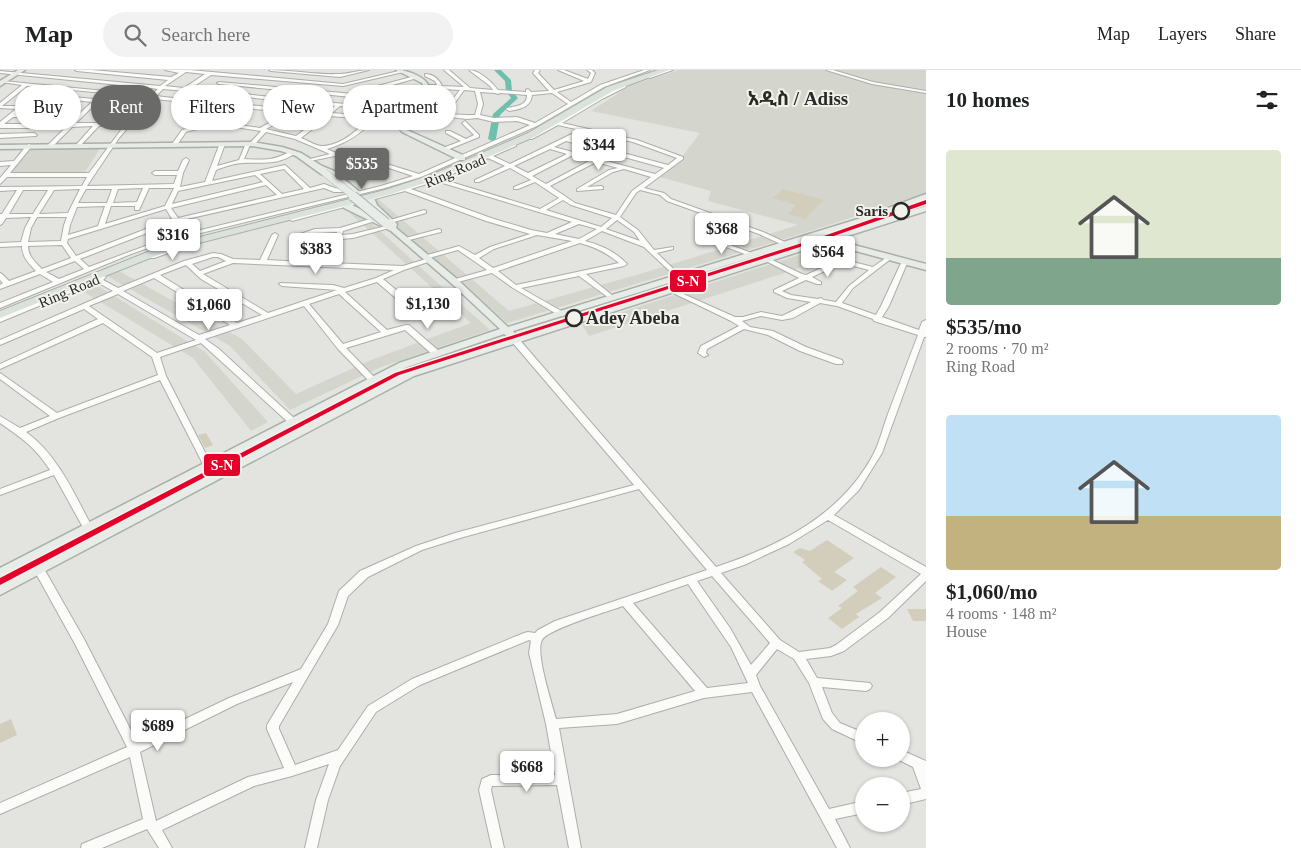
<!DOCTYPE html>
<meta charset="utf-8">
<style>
body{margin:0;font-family:"Times New Roman","Noto Sans Ethiopic",serif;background:#f2f2f2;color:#202124;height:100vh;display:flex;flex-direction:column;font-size:19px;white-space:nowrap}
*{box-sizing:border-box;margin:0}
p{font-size:16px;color:#757577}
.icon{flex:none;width:28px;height:28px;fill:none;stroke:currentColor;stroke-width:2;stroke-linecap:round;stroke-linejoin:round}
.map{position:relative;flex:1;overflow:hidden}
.panel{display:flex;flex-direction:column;background:#fff;width:375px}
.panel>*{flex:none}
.guide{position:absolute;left:15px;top:15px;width:475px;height:45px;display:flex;gap:10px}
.controls{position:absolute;left:855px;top:642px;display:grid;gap:10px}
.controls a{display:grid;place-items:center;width:55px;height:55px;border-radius:50%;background:#fff;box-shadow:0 1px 4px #0004;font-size:25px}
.price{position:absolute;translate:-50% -42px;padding:0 11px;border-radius:5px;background:#fff;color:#222;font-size:16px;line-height:32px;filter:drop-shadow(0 1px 2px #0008)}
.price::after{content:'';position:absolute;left:50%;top:30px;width:15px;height:11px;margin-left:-8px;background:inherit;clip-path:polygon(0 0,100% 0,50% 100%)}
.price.on{background:#6a6b68;color:#fff}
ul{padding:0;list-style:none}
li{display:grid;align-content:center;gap:10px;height:265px;padding:0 20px}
li span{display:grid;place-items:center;height:155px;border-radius:5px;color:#555}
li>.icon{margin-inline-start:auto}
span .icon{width:90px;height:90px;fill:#fffc;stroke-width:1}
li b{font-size:21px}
h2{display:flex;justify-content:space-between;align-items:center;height:60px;padding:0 20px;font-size:21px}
.chip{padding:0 18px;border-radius:22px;background:#fff;box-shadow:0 1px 4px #0004;font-size:18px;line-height:45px}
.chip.on{background:#6a6b68;color:#fff}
header{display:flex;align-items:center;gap:30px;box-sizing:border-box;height:70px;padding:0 25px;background:#fff;border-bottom:1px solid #e0e0e0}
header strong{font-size:24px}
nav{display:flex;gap:28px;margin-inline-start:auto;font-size:18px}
.search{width:350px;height:45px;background:#f2f2f2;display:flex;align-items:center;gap:12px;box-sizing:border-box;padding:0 18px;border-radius:28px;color:#757577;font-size:19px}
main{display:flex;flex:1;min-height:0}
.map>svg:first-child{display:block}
</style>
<header>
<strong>Map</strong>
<div class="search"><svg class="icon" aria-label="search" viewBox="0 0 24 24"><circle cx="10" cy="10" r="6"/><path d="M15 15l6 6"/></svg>Search here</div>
<nav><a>Map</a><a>Layers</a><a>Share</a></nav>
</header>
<main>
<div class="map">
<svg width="926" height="778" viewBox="0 0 926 778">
<rect width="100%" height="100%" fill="#e3e4e0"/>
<path fill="#d4d6cd" d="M679 0H926V123L817 159 507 253 367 130 377 128 509 241 643 203 798 155 708 131 711 121 656 106 682 87 700 63 591 41 631 15Z
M31 77H101L85 102 11 103Z
M350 134 490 260 381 297 290 340 230 276 107 206 119 201 242 269 296 324 371 290 471 253 341 135Z
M833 174 853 181 589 266 582 255Z
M93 213 205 282 268 352 251 361 193 288 79 219Z"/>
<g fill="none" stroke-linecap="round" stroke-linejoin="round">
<path fill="#6dc0ac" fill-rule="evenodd" d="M494 0H501L511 10 512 21 518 28 500 45 496 69 492 71 488 69 493 44 511 28 506 21 505 11Z"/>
</g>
<path fill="#d3cdbb" d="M783 119 824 130 805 149 788 144 796 135 773 128Z
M206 363 213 375 205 378 198 365Z
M827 470 854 488 834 502 847 510 832 521 818 511 822 509 802 492 805 490 793 482 800 478 810 481Z
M881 497 896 507 875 523 882 528 856 544 859 547 842 559 828 548 842 538 838 536 858 521 853 517Z
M907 539H926V551H913Z
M11 649 17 665 0 673V654Z"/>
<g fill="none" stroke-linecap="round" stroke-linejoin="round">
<g stroke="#adadab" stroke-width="2">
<path id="minor" d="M75 0H92L171 7 179 3 165 0H190L343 14 403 0V2L343 16 211 5 190 19 356 35 362 28 219 14 217 13 219 12 365 25 374 17 415 6 417 7V8L389 16 391 19 425 21V23H423L394 22 400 28 416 31V33L396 30 384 17 378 19 361 35 420 41 438 18 424 17V16L426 15H437L435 11 425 6V4C433 4 439 9 442 16L464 17 444 0H449L470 18 493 20 490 16 469 0C479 0 492 12 498 20L526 22V20L528 19 531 22 549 21 533 3 535 0H540L538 3 554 20 584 11 558 0H564L588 9 591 3 587 0H592L595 3 591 12 557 22 571 32 600 15 644 0H650L604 17 537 56 421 107 385 118 168 171 131 184 0 238V233L53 212 40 204 0 219V215L3 213 0 210V203L2 204 9 211 36 201C29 194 22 187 22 176L0 177V173L21 172 25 158 31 147 6 148 2 154 0 155V144H2L17 120 0 121V117L82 116 87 107H7L0 114V108L11 95 0 96V92L14 91 27 75 29 74 32 76 10 103H89L124 56H99L78 78 76 77V75L93 56 72 57 52 77H48V75L65 58H0V52L16 39 0 38V33L22 15 1 12 3 11 105 21 107 22 105 23 27 16 2 36H20L40 21 42 22 41 24 94 29 98 27 100 28 99 29 117 31 130 16 0 3V1L160 16 168 10 77 1ZM186 2 205 4 184 18 165 16ZM135 16 158 19 143 33 122 31ZM163 19 185 21 335 36 324 44 294 39 213 32V30H211L208 32 156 26ZM443 19 460 20 442 43 425 41ZM464 20 475 21 478 34 475 45H467L447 44ZM480 22 495 23 498 24 500 23 527 25C527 36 516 36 507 38L506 39 509 41C519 39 531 38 532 25L552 23 568 34 535 53 517 47 494 48 480 45 483 34ZM38 27 69 29 53 44H17L22 39H34V37L26 36ZM153 29 185 32 190 35H192V33L205 34 197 41 213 51 182 60 172 74 173 75H177L186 62 216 54 261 61 250 73H246L239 90 217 96 225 74 220 73 205 112 180 117 183 103 189 90 186 88 183 90 178 101H155L152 103 155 105H177L174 114 87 116 119 68ZM74 30 92 32 78 45H58ZM97 32 114 34 96 53H76ZM119 34 140 36 126 52 102 53ZM210 35 289 42 260 58 220 52 219 51 236 46 233 44 216 49 203 41ZM340 36 417 44 401 59 400 60 403 62 423 44 467 49 477 48 494 52 517 51 530 55 419 104 371 89 336 83 327 79C346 73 360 65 373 50L403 53 406 51 403 49 332 43ZM295 43 321 47 307 57 279 51ZM329 46 368 49C357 61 341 75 323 76 317 77 307 70 301 68ZM13 47 75 48 69 54H4ZM275 54 304 60 296 66 266 59ZM266 62 295 69 330 84 310 89V91L335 86 368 91 413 106 381 116 164 169 89 197 80 189 178 151 324 118 334 122H347V120L335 118 324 114 310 118 285 95 212 111 216 100C224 97 234 93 243 93 264 92 278 96 297 82L292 81C272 91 266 90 244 89L250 75H254ZM284 99 304 119 282 124 260 104ZM255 105 263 112 172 134 178 121ZM266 115 277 125 178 148 171 138ZM143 118 137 132 113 133 118 119ZM149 118H174L165 136 105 154 111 136H135V140H139ZM80 119 68 143 39 144 54 120ZM86 119H112L107 133H78ZM23 120H48L33 144H9ZM105 136 98 156 68 165 70 155 77 137ZM166 139 172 149 76 186 67 173 68 169ZM37 147H67L64 155 61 171 28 172 31 158ZM62 175 71 188 42 199C35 192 28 186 28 176ZM75 191 84 199 59 209 46 202Z
M269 0C292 0 315 5 339 4 349 4 359 0 369 0L340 7 271 1Z
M666 0H673L650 8 646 7Z
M826 0H833L873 12 926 21V23L872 14Z
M624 15 626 16V17L602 29 562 53 637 70 683 87V89L644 118 664 123 671 129 763 162 787 173V175H783L759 164 667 131 660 125 640 120 636 123 620 147 638 160 654 180 673 177V179L657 183 682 207V209H678L644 177 602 161 585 171C601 175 616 182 627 194L624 196 586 204 613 226V228H609L579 206 521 218 563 242V246H560L513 218 492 203 454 213 452 212V210L487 200 458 180 429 188 432 190 431 191 404 200 383 209 412 233V237H406L377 212 345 222 387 260 406 255H409L440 282 441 284 440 286H434L405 260 346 278 377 310 373 312H370L338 279 304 236 205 269 219 279 295 349 296 351 295 353H289L201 273 160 287 166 306 212 396 211 398H205L204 396 160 310 59 348 26 362C58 385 75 425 93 459L91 461H85L54 405 0 425V419L50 400C35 377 22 368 0 353V346L20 358 50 346 0 309V303L57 343 158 305 152 287 103 253 0 299V294L98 249 84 239 0 275V270L113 221 97 212 0 252V247L103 205 106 207 103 210 118 218 184 191 213 183 221 184 233 189 260 190 272 165 275 163 278 165 267 190 323 193 336 167 337 162 316 163 299 168 297 167V165L315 159 340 158 373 148 375 149V151L343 161 342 165 353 164 386 156 389 158 353 168 341 169 330 193 403 196 426 189 423 187 424 186 459 176 475 185 490 177 530 164 486 151 405 121 292 151 289 149 423 113 514 73 516 74V76L493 86 510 94 580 60 558 55 532 69 527 68 598 27ZM585 61 633 72 677 88 668 95 571 69ZM566 71 664 98 655 104 554 77ZM550 79 567 84 528 103 514 96ZM573 85 591 90 546 114 532 106ZM488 88 505 96 475 110V112H479L510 98 531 110 514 117V119H518L535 112 559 128 540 139 441 109ZM596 92 618 98 609 100 577 119V121L603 119V117L601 116 587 117 613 102 624 99 651 107 632 121 616 145 575 133 550 116ZM436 111 572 152 547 163 531 160 491 148 411 119ZM563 130 571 135 612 148 601 157 546 140ZM617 150 634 162 640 171 606 159ZM579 154 597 159 579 169 555 164ZM537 165 572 171 493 198 479 188 494 179ZM580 173C595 177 607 183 619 193L516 215 498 201ZM213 187H218L226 191 200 201 192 194ZM233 193 394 200 376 208 344 218 333 215 280 213 279 214 282 216 337 220 268 243 203 204ZM186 195 201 209 262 245 237 253 160 205ZM154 208 230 255 199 265 123 221ZM118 224 196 270 157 283 89 236ZM339 224 381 262 343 274 309 234Z
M465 51 479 65V67L447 80H443V78L461 71 446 63V61H450L466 69 474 65 462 53Z
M34 63 37 65 36 66 0 68V64Z
M424 140 426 141V143L390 153 387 151Z
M439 159 441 160V162L405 171 402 169Z
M699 163 754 184 755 185 752 187 750 186 697 166V164Z
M185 174 187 175V177L154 188H150L149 187Z
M890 185 892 186V188L853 218 842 233 876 245 881 236 902 191 903 190H907L908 191 889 236 882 247 919 260 922 252 926 250V267H924L882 383 859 420 834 445 926 497V511L888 548 844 581 831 586 806 589 817 608 870 613 872 616 870 619 866 621 822 617 832 643 840 653 864 663V674L832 659 823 649 809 613 794 589 777 579 756 605 760 616 829 739 864 731V743L835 749 850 778H837L752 622 704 628 617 654 559 658 581 778H569L557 715 492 716 491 720 504 778H492L479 720 482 709 491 705H555L546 654 529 583 531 571 529 570 420 615 376 642 340 696 328 730 317 778H305L316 730 329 694 292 706 254 716 162 760 172 778H159L147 759 102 778H81L82 774 143 749 130 687 0 744V733L127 677 75 574 34 500 35 497H43L84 569 137 672 229 628 301 599 328 554 339 521 360 501 416 476 455 463 634 415 512 272 511 270 512 268H518L716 497C779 476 842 445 874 383 880 371 883 357 888 344 898 317 908 291 918 265L874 251 873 249 837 236 820 233 793 248 782 250 761 246 742 251 750 257 773 261 806 277 842 290 843 292 842 294H836L800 281 768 265 744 259 707 279 706 283 708 285 704 287 698 283 701 276 739 256 731 251 667 220 668 219H672L735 247H743L761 242 782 246 811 232 787 228 774 222V220L799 208 764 190V188H768L802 204 806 205 841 189 873 197ZM842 193 869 200 849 216 836 232 824 230 821 228 818 229 791 225 782 221 806 210 817 214H821V212L812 207ZM639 419 707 500 555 551 538 560 535 563 528 562 524 563 412 609 368 636 338 680 295 695 279 659V656L338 555 348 526 368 507 422 480 460 468ZM828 450 921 504 880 542 836 575 830 578 799 582 780 570 721 503 744 495 789 474ZM712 506 770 573 751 595 730 558 697 511ZM688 514 731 577 748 613 707 618 633 533ZM623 536 695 621 617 644 556 649C552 633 535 583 542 570 548 559 609 541 623 536ZM293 612 267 655V659L284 698 248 707 156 751 140 682 237 634Z
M901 680 926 691V729L901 735V723L921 719 913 697 897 689H901Z"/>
</g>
<g stroke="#a8b0a7" stroke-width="3">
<path id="major" d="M18 0H25L0 16V11Z
M396 0C407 0 424 6 429 16 420 30 405 42 407 60L465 86V90H459L402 62C395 44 414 30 423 16L422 13Z
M252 72 282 77 301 83 322 96 334 101 361 123 354 125 328 105 321 104 296 86 281 81 252 76 0 79V75Z
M926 124V129L910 137 864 153 513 261 516 265 514 267H508L504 264 407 297 0 509V498L399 293 500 259 451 213 391 161 344 138V134H350L384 151 371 138 367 130 374 128 377 135 397 154 396 158 457 209 508 257 858 149Z
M926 136V141L835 170 926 194V200L826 173 414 306 0 525V514L406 302Z"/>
</g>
<g stroke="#a8b0a7" stroke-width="2">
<path id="highway" d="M658 0H669L613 21 534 67 437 109 391 124 168 181 0 248V241L160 177 385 120 431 105 528 63 607 17Z"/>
</g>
<use href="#minor" fill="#fbfbfa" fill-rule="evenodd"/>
<use href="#major" fill="#e8ece8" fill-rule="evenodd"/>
<use href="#highway" fill="#dbe2db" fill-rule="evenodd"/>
<g stroke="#a8b0a7" stroke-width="8" stroke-linecap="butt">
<path id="major-bridge-far1" d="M324 102 355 127"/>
</g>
<g stroke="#a8b0a7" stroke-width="11" stroke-linecap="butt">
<path id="major-bridge" d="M353 126 386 153"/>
</g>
<use href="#major-bridge-far1" stroke="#e8ece8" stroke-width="7"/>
<use href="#major-bridge" stroke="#e8ece8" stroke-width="9"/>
<g stroke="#f1f2ec" stroke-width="3">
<path id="rail-1" d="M926 130V134L825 169 399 305 0 515V508L395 303 821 167Z"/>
</g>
<use href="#rail-1" fill="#e4002b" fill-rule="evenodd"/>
</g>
<g fill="#f1f2ec" stroke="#292a27" stroke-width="2.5">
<circle cx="901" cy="141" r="8"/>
<circle cx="574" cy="248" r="8"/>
</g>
<g text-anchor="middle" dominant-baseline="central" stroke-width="4" stroke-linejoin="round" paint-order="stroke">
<g font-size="15" fill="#292a27" stroke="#f1f2ec">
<text transform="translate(455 101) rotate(-23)">Ring Road</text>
<text transform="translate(69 221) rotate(-23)">Ring Road</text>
</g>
<g font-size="15" font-weight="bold" fill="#292a27" stroke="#f1f2ec" text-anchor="end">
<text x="888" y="141">Saris</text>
</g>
<g font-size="18" font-weight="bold" fill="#292a27" stroke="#f1f2ec" text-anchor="start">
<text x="586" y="248">Adey Abeba</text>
</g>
<g font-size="19" font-weight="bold" fill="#292a26" stroke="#f1f2ec">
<text x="798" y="28">አዲስ / Adiss</text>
</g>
</g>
<g stroke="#f1f2ec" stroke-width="2">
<rect x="669" y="199" width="38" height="24" rx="5" fill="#e4002b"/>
<rect x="203" y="383" width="38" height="24" rx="5" fill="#e4002b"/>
</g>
<g font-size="14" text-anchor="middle" font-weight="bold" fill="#fff">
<text x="688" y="216">S-N</text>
<text x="222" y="400">S-N</text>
</g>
</svg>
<div class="controls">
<a>+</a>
<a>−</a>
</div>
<b class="price" style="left:599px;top:101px">$344</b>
<b class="price on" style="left:362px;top:120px">$535</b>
<b class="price" style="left:722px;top:185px">$368</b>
<b class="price" style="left:173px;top:191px">$316</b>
<b class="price" style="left:316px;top:205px">$383</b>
<b class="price" style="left:828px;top:208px">$564</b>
<b class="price" style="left:428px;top:260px">$1,130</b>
<b class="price" style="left:209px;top:261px">$1,060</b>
<b class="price" style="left:158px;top:682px">$689</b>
<b class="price" style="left:527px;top:723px">$668</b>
<div class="guide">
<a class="chip">Buy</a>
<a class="chip on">Rent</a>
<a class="chip">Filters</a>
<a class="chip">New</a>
<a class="chip">Apartment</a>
</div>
</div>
<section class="panel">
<h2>10 homes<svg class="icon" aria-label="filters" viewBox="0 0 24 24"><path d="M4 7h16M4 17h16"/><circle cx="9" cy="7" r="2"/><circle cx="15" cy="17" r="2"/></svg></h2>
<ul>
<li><span style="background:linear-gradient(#dfe7d0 70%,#7fa58c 0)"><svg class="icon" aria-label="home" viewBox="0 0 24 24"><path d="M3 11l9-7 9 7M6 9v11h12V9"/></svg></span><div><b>$535/mo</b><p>2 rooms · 70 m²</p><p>Ring Road</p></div></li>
<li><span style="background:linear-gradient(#bfe0f5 65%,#c2b280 0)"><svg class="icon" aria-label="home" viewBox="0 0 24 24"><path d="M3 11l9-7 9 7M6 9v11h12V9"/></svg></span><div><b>$1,060/mo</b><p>4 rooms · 148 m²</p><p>House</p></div></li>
</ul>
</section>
</main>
